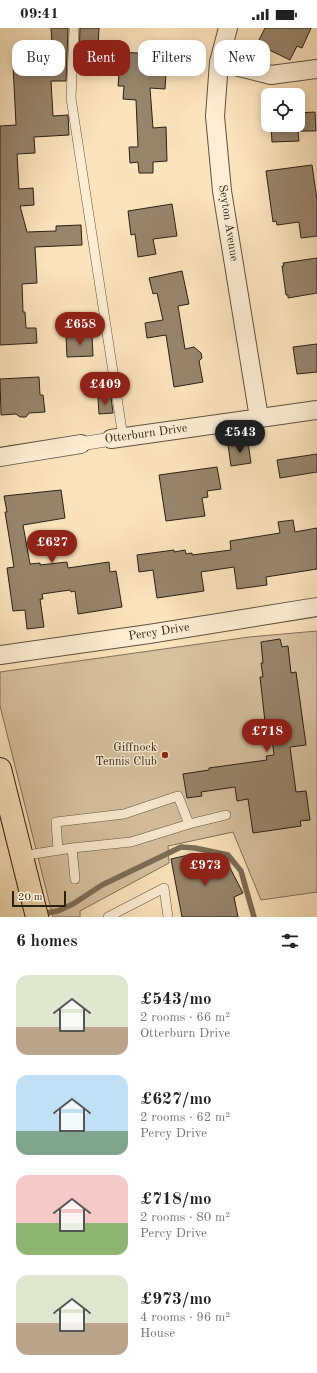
<!DOCTYPE html>
<meta charset="utf-8">
<style>
body{margin:0;font-family:"Old Standard TT",serif;background:#f2f2f2;color:#202124;height:100vh;display:flex;flex-direction:column;font-size:15px;white-space:nowrap}
*{box-sizing:border-box;margin:0}
p{font-size:13px;color:#757577}
.icon{flex:none;width:22px;height:22px;fill:none;stroke:currentColor;stroke-width:2;stroke-linecap:round;stroke-linejoin:round}
.map{position:relative;height:889px;overflow:hidden}
.details{display:flex;flex-direction:column;background:#fff;flex:1}
.details>*{flex:none}
.guide{position:absolute;left:12px;top:12px;width:293px;height:36px;display:flex;gap:8px}
.fabs{position:absolute;left:261px;top:60px;display:grid;gap:8px}
.fabs a{display:grid;place-items:center;width:44px;height:44px;border-radius:8px;background:#fff;box-shadow:0 2px 10px #0003;font-size:20px}
.scale{position:absolute;left:12px;bottom:10px;width:54px;box-sizing:border-box;padding-left:4px;border:2px solid #2a2016;border-top:0;font-size:11px;line-height:14px;white-space:nowrap;color:#2a2016;-webkit-text-stroke:3px #fcedd3;paint-order:stroke}
.price{position:absolute;translate:-50% -34px;padding:0 9px;border-radius:14px;background:#8f2418;color:#fff;font-size:13px;line-height:26px;filter:drop-shadow(0 1px 2px #0008)}
.price::after{content:'';position:absolute;left:50%;top:24px;width:12px;height:9px;margin-left:-6px;background:inherit;clip-path:polygon(0 0,100% 0,50% 100%)}
.price.current{background:#222;color:#fff}
ul{padding:0;list-style:none}
li{display:flex;align-items:center;gap:12px;height:100px;padding:0 16px}
li span{display:grid;place-items:center;flex:none;width:112px;height:80px;border-radius:12px;color:#555}
li>.icon{margin-inline-start:auto}
span .icon{width:48px;height:48px;fill:#fffc;stroke-width:1}
li b{font-size:17px}
h2{display:flex;justify-content:space-between;align-items:center;height:48px;padding:0 16px;font-size:17px}
.pill{padding:0 14px;border-radius:12px;background:#fff;box-shadow:0 2px 10px #0003;font-size:14px;line-height:36px}
.pill.current{background:#8f2418;color:#fff}
.status{display:flex;justify-content:space-between;align-items:center;height:28px;padding:0 20px;background:#fff;direction:ltr}
.status svg{height:11px;fill:currentColor}
.map>svg:first-child{display:block}
</style>
<div class="status"><b>09:41</b><svg viewBox="0 0 49 12"><path d="M0 12V9h3v3zM5 12V6h3v6zM10 12V3h3v9zM15 12V0h3v12zM26 1h20v11H26zM47 4h2v5h-2z"/></svg></div>
<div class="map">
<svg width="317" height="889" viewBox="0 0 317 889">
<rect width="100%" height="100%" fill="#fbe3bc"/>
<filter id="stains"><feTurbulence type="fractalNoise" baseFrequency=".005" numOctaves="4"/><feColorMatrix values="0 0 0 0 .2 0 0 0 0 .09 0 0 0 0 .02 0 0 0 .5 -.17"/></filter>
<radialGradient id="worn" r=".72"><stop offset=".6" stop-color="#630" stop-opacity="0"/><stop offset="1" stop-color="#630" stop-opacity=".3"/></radialGradient>
<path fill="#d7c2a0" stroke="#80715b" d="M317 603V864L261 872 233 804 168 818 169 835 80 883V889H53L0 678V644L249 609Z"/>
<g fill="none" stroke-linecap="round" stroke-linejoin="round">
<path stroke="#7d6d58" stroke-width="5.5" d="M42 886 58 883 73 876 102 857 181 819 195 820 228 827 241 843 254 889"/>
</g>
<path fill="#97856c" stroke="#2a2016" d="M51 0H68L66 53H51L53 88 68 87 69 107 34 109 35 125 17 126 19 161 33 160 34 177 20 178 27 204 56 203V198L81 197 82 217 35 219 37 255 22 256 23 284H25L26 300H36L37 315 0 317V98L16 97 13 37 46 35V32L53 31Z
M80 0H99L97 35 79 34Z
M265 0H311L302 20 297 18 290 32 257 16Z
M121 24 167 27 165 61 150 60 153 100 166 99 167 133 153 134V145H139L138 134 130 135 129 119H138L136 72 123 71 124 58H118Z
M315 84 316 103H298L299 113 272 114 271 97H298V85Z
M312 137 317 172V208L301 210 299 194 277 197 276 193 273 194 266 143Z
M172 176 177 208 153 211 156 226 138 229 135 206 131 207 128 183Z
M317 230V265L288 270V267H286L282 238H284L283 235Z
M182 243 189 276 178 278 185 321 194 319 201 325 202 330 199 333 203 354 174 359 166 307 147 310 145 295 163 292 157 265 153 266 149 250Z
M92 307 93 328 67 329 66 308Z
M317 316V344L297 346 293 319Z
M39 349 40 367H43L45 384 29 385 26 389H20L16 386 1 387 0 351Z
M111 369 113 385 99 386 98 370Z
M248 414 251 435 231 438 228 417Z
M317 426V444L280 450 277 432Z
M217 439 221 461 207 463 208 469 202 470 205 488 166 493 159 447Z
M61 462 65 490 23 497 30 536 40 535V537L67 534 68 540 109 534 110 544 116 543 122 579 78 586 75 563 71 564 70 562 42 566 43 571H40L44 599 27 601 25 582 13 583 7 540 14 539 5 484H7L4 468Z
M293 492 295 504 317 500V541L266 549 267 557 237 561 234 539 201 544 204 563 157 570 153 542 139 544 137 527 174 522V524L185 522 186 526 192 525V527L231 522 230 513 280 505 278 494Z
M280 611 282 619 288 618 291 645 296 644 306 717 290 719 296 764 306 763 310 792 300 793 301 798 253 805 248 771 237 773 235 759 201 764 202 768 187 770 183 746 209 742V740L267 732 266 728 274 727 270 693 265 694 260 649H263L261 635H263L261 614Z
M193 826 213 829 228 836 243 865 234 869 238 889H182L171 831Z"/>
<g fill="none" stroke-linecap="round" stroke-linejoin="round">
<g stroke="#5e5140" stroke-width="10">
<path id="service" d="M74 0 71 70 123 409
M72 820 75 851
M58 822 56 794 124 786 178 768 189 796
M21 828 72 820 131 814 189 796 226 787
M108 889 164 860 168 889"/>
</g>
<g stroke="#5e5140" stroke-width="14">
<path id="pedestrian" d="M81 416 111 411"/>
</g>
<g stroke="#5e5140" stroke-width="20">
<path id="minor" d="M228 0 219 34 215 88 222 163 259 390
M219 34 271 47 317 41
M111 411 317 382
M0 429 81 416
M0 627 149 606 317 579"/>
</g>
<g stroke="#2a2016" stroke-width="24">
<path id="primary" d="M0 741 37 889"/>
</g>
<use href="#service" stroke="#fcedd3" stroke-width="9"/>
<use href="#pedestrian" stroke="#fcedd3" stroke-width="13"/>
<use href="#minor" stroke="#fcedd3" stroke-width="18"/>
<use href="#primary" stroke="#fbe3bc" stroke-width="22"/>
</g>
<circle fill="#8f2418" stroke="#fcedd3" stroke-width="1.5" cx="165" cy="727" r="4"/>
<g text-anchor="middle" dominant-baseline="central" stroke-width="3" stroke-linejoin="round" paint-order="stroke">
<g font-size="12" fill="#2a2016" stroke="#fcedd3">
<text transform="translate(228 195) rotate(81)">Seyton Avenue</text>
<text transform="translate(146 406) rotate(-8)">Otterburn Drive</text>
<text transform="translate(159 604) rotate(-9)">Percy Drive</text>
</g>
<g font-size="12" fill="#2a2016" stroke="#fcedd3" text-anchor="end">
<text x="157" y="720">Giffnock<tspan x="157" dy="14">Tennis Club</tspan></text>
</g>
</g>
<rect width="100%" height="100%" filter="url(#stains)"/>
<rect width="100%" height="100%" fill="url(#worn)"/>
</svg>
<div class="fabs">
<a><svg class="icon" aria-label="locate" viewBox="0 0 24 24"><circle cx="12" cy="12" r="6"/><path d="M12 2v4M12 18v4M2 12h4M18 12h4"/></svg></a>
</div>
<div class="scale">20 m</div>
<b class="price" style="left:80px;top:318px">£658</b>
<b class="price" style="left:105px;top:378px">£409</b>
<b class="price current" style="left:240px;top:426px">£543</b>
<b class="price" style="left:52px;top:536px">£627</b>
<b class="price" style="left:267px;top:725px">£718</b>
<b class="price" style="left:205px;top:859px">£973</b>
<div class="guide">
<a class="pill">Buy</a>
<a class="pill current">Rent</a>
<a class="pill">Filters</a>
<a class="pill">New</a>
</div>
</div>
<section class="details">
<h2>6 homes<svg class="icon" aria-label="filters" viewBox="0 0 24 24"><path d="M4 7h16M4 17h16"/><circle cx="9" cy="7" r="2"/><circle cx="15" cy="17" r="2"/></svg></h2>
<ul>
<li><span style="background:linear-gradient(#dfe7d0 65%,#b9a48a 0)"><svg class="icon" aria-label="home" viewBox="0 0 24 24"><path d="M3 11l9-7 9 7M6 9v11h12V9"/></svg></span><div><b>£543/mo</b><p>2 rooms · 66 m²</p><p>Otterburn Drive</p></div></li>
<li><span style="background:linear-gradient(#bfe0f5 70%,#7fa58c 0)"><svg class="icon" aria-label="home" viewBox="0 0 24 24"><path d="M3 11l9-7 9 7M6 9v11h12V9"/></svg></span><div><b>£627/mo</b><p>2 rooms · 62 m²</p><p>Percy Drive</p></div></li>
<li><span style="background:linear-gradient(#f6c9c9 60%,#8fb573 0)"><svg class="icon" aria-label="home" viewBox="0 0 24 24"><path d="M3 11l9-7 9 7M6 9v11h12V9"/></svg></span><div><b>£718/mo</b><p>2 rooms · 80 m²</p><p>Percy Drive</p></div></li>
<li><span style="background:linear-gradient(#dfe7d0 60%,#b9a48a 0)"><svg class="icon" aria-label="home" viewBox="0 0 24 24"><path d="M3 11l9-7 9 7M6 9v11h12V9"/></svg></span><div><b>£973/mo</b><p>4 rooms · 96 m²</p><p>House</p></div></li>
</ul>
</section>
